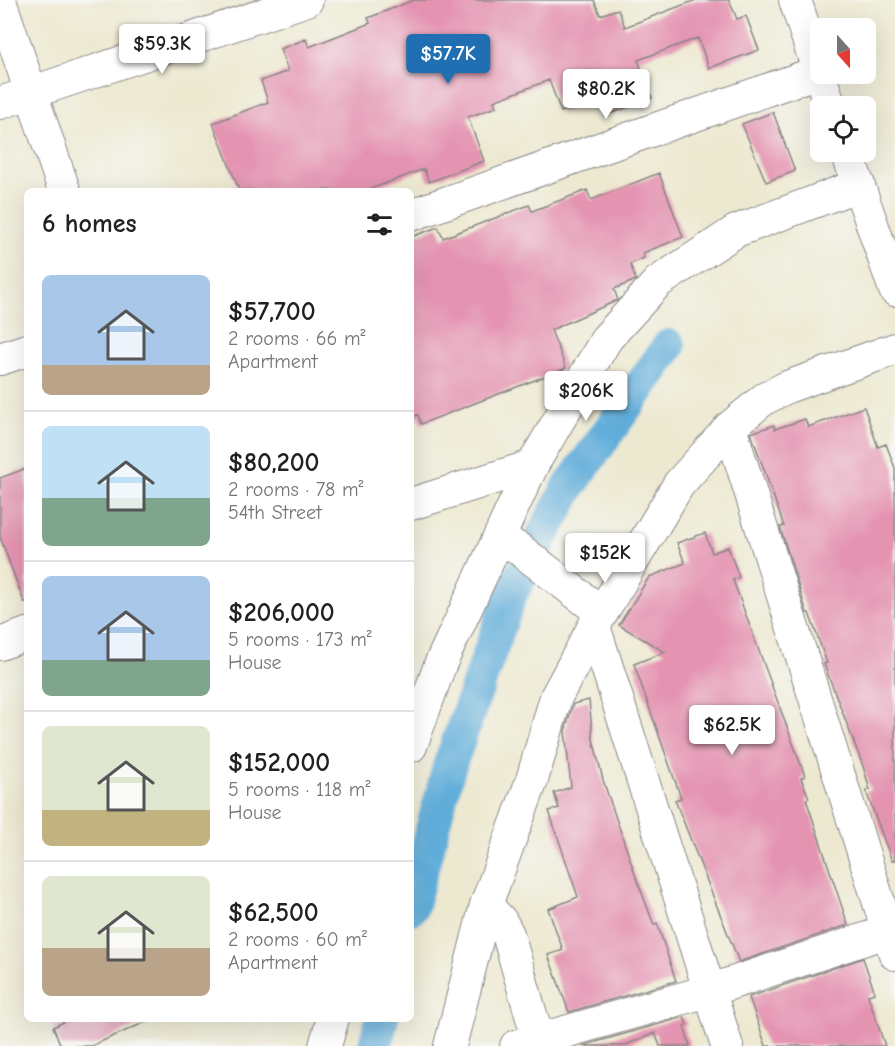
<!DOCTYPE html>
<meta charset="utf-8">
<style>
body{margin:0;font-family:"Comic Neue",sans-serif;background:#f2f2f2;color:#202124;height:100vh;display:flex;flex-direction:column;font-size:22px;white-space:nowrap}
*{box-sizing:border-box;margin:0}
p{font-size:20px;color:#757577}
.icon{flex:none;width:33px;height:33px;fill:none;stroke:currentColor;stroke-width:2;stroke-linecap:round;stroke-linejoin:round}
.map{position:relative;flex:1;overflow:hidden}
.drawer{position:absolute;left:24px;top:188px;width:390px;height:834px;display:flex;flex-direction:column;background:#fff;border-radius:9px;box-shadow:0 6px 24px #0002}
.drawer>*{flex:none}
.needle{width:39px;rotate:159deg}
.controls{position:absolute;left:810px;top:18px;display:grid;gap:12px}
.controls a{display:grid;place-items:center;width:66px;height:66px;border-radius:9px;background:#fff;box-shadow:0 6px 24px #0002;font-size:30px}
.price{position:absolute;translate:-50% -51px;padding:0 14px;border-radius:6px;background:#fff;color:#222;font-size:20px;line-height:39px;filter:drop-shadow(0 2px 3px #0008)}
.price::after{content:'';position:absolute;left:50%;top:36px;width:18px;height:14px;margin-left:-9px;background:inherit;clip-path:polygon(0 0,100% 0,50% 100%)}
.price.current{background:#1f6fb2;color:#fff}
ul{padding:0;list-style:none}
li{display:flex;align-items:center;gap:18px;height:150px;padding:0 18px}
li+li{border-top:2px solid #e0e0e0}
li span{display:grid;place-items:center;flex:none;width:168px;height:120px;border-radius:9px;color:#555}
li>.icon{margin-inline-start:auto}
span .icon{width:72px;height:72px;fill:#fffc;stroke-width:1}
li b{font-size:26px}
h2{display:flex;justify-content:space-between;align-items:center;height:72px;padding:0 18px;font-size:26px}
.map>svg:first-child{display:block}
</style>
<div class="map">
<svg width="895" height="1046" viewBox="0 0 895 1046">
<rect width="100%" height="100%" fill="#f6f6f2"/>
<filter id="ink" filterUnits="userSpaceOnUse"><feTurbulence type="fractalNoise" baseFrequency=".0167" numOctaves="2"/><feDisplacementMap in="SourceGraphic" scale="12" xChannelSelector="R" yChannelSelector="G"/><feConvolveMatrix kernelMatrix="1 2 1 2 8 2 1 2 1" color-interpolation-filters="sRGB"/></filter>
<filter id="wash" filterUnits="userSpaceOnUse"><feTurbulence type="fractalNoise" baseFrequency=".008" numOctaves="4" result="noise"/><feDisplacementMap in="SourceGraphic" scale="24" xChannelSelector="R" yChannelSelector="G"/><feGaussianBlur stdDeviation="1.35" result="paint"/><feColorMatrix in="noise" values="0 0 0 0 0 0 0 0 0 0 0 0 0 0 0 0 0 1.4 0 .05"/><feComposite in="paint" operator="in"/></filter>
<g filter="url(#wash)">
<rect width="100%" height="100%" fill="#ede9d1"/>
<g fill="none" stroke-linecap="round" stroke-linejoin="round">
<path stroke="#61adda" stroke-width="34" d="M411 908 449 767 510 596 569 487 669 346
M375 1046 382 1018"/>
</g>
<g id="blocks">
<path fill="#e493b1" d="M414 0H594L600 15 618 9 625 27 696 0H729L737 19 746 16 759 50 709 68 698 38 638 60 652 98 605 116 599 98 561 112 549 80 494 101 496 107 468 117 484 161 429 182 424 169 368 190H239L213 123 268 102 261 81 288 71 280 49 306 39 309 47 370 23 368 18Z
M773 112 795 171 766 182 742 124Z
M659 173 683 237 643 253 644 258 630 264 636 280 614 289 618 300 551 330 566 368 421 424 418 415 411 417V237L438 227 443 238 529 205 532 211 587 190 591 200Z
M864 407 878 447 886 444 895 468V860L892 861 866 791 870 790 863 766 824 664 827 663 809 613H807L780 527 784 526 751 433 774 425 775 429 805 419 808 427Z
M27 468V602H24L0 537V478Z
M705 533 712 553 728 547 739 577 733 580 805 776 801 778 809 798 806 799 848 925 739 962 675 800 681 798 634 664 665 652 619 625 649 577 685 563 677 543Z
M589 700 593 739 603 780 636 877 654 925 657 923 676 981 569 1012 548 955 563 950 548 909 578 897 549 811 559 808 554 793 571 787 565 731 573 704Z
M863 958 875 993 868 995 885 1046H766L749 997Z
M684 1017 687 1025 684 1026 690 1046H660L655 1033 623 1046H582Z
M72 1018H155L91 1046H61L53 1027Z"/>
</g>
</g>
<g filter="url(#ink)">
<use href="#blocks" fill-opacity="0" stroke="#888686" stroke-width="1.5"/>
<g fill="none" stroke-linecap="round" stroke-linejoin="round">
<g stroke="#888686" stroke-width="34">
<path id="street" d="M795 0 830 106
M0 1 64 190
M0 103 307 0
M847 152 895 290
M411 215 818 72
M0 359 27 350
M730 427 895 954
M411 504 532 466
M499 538 519 549 602 613
M594 626 727 1046
M0 644 27 634
M411 746 440 665 532 466 607 338 658 282 736 231 859 185
M486 905 501 921 508 934 540 1046
M325 1046 333 1018
M450 1046 486 905 532 780 556 697 594 626 679 484 730 427 764 399 787 387 895 349
M516 1046 708 991 895 929"/>
</g>
<use href="#street" stroke="#fff" stroke-width="32"/>
</g>
</g>
</svg>
<div class="controls">
<a><svg class="needle" viewBox="-14 -14 28 28"><path d="M0-13l5 13h-10z" fill="#e53935"/><path d="M0 13l5-13h-10z" fill="#757577"/></svg></a>
<a><svg class="icon" aria-label="locate" viewBox="0 0 24 24"><circle cx="12" cy="12" r="6"/><path d="M12 2v4M12 18v4M2 12h4M18 12h4"/></svg></a>
</div>
<b class="price" style="left:162px;top:75px">$59.3K</b>
<b class="price current" style="left:448px;top:85px">$57.7K</b>
<b class="price" style="left:606px;top:120px">$80.2K</b>
<b class="price" style="left:586px;top:422px">$206K</b>
<b class="price" style="left:605px;top:584px">$152K</b>
<b class="price" style="left:732px;top:756px">$62.5K</b>
<section class="drawer">
<h2>6 homes<svg class="icon" aria-label="filters" viewBox="0 0 24 24"><path d="M4 7h16M4 17h16"/><circle cx="9" cy="7" r="2"/><circle cx="15" cy="17" r="2"/></svg></h2>
<ul>
<li><span style="background:linear-gradient(#a9c7e8 75%,#b9a48a 0)"><svg class="icon" aria-label="home" viewBox="0 0 24 24"><path d="M3 11l9-7 9 7M6 9v11h12V9"/></svg></span><div><b>$57,700</b><p>2 rooms · 66 m²</p><p>Apartment</p></div></li>
<li><span style="background:linear-gradient(#bfe0f5 60%,#7fa58c 0)"><svg class="icon" aria-label="home" viewBox="0 0 24 24"><path d="M3 11l9-7 9 7M6 9v11h12V9"/></svg></span><div><b>$80,200</b><p>2 rooms · 78 m²</p><p>54th Street</p></div></li>
<li><span style="background:linear-gradient(#a9c7e8 70%,#7fa58c 0)"><svg class="icon" aria-label="home" viewBox="0 0 24 24"><path d="M3 11l9-7 9 7M6 9v11h12V9"/></svg></span><div><b>$206,000</b><p>5 rooms · 173 m²</p><p>House</p></div></li>
<li><span style="background:linear-gradient(#dfe7d0 70%,#c2b280 0)"><svg class="icon" aria-label="home" viewBox="0 0 24 24"><path d="M3 11l9-7 9 7M6 9v11h12V9"/></svg></span><div><b>$152,000</b><p>5 rooms · 118 m²</p><p>House</p></div></li>
<li><span style="background:linear-gradient(#dfe7d0 60%,#b9a48a 0)"><svg class="icon" aria-label="home" viewBox="0 0 24 24"><path d="M3 11l9-7 9 7M6 9v11h12V9"/></svg></span><div><b>$62,500</b><p>2 rooms · 60 m²</p><p>Apartment</p></div></li>
</ul>
</section>
</div>
